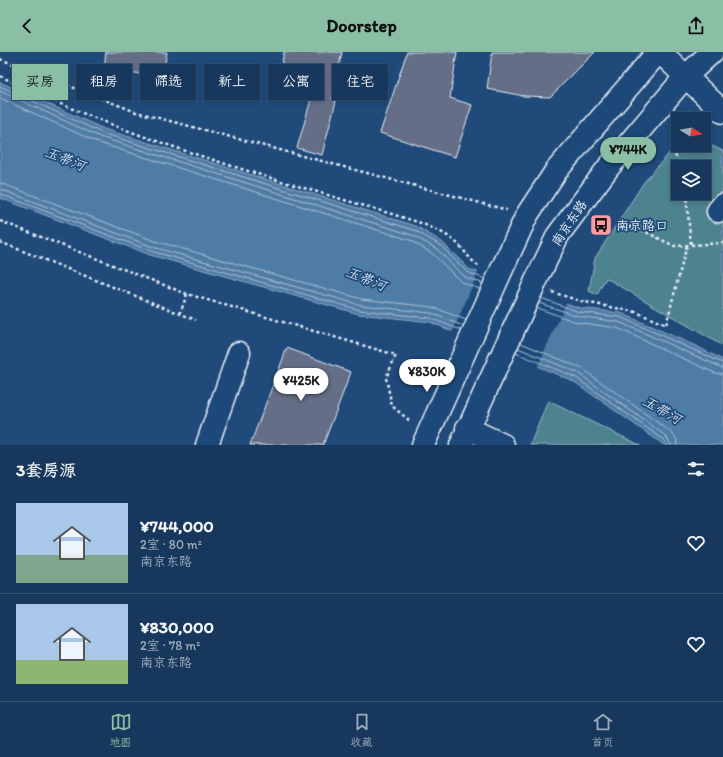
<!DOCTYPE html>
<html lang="zh">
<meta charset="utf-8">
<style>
body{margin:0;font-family:Itim,"LXGW WenKai TC",sans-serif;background:#244365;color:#f1f3f6;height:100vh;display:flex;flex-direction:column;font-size:15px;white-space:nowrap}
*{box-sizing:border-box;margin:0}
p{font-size:13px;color:#9eacbb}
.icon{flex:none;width:22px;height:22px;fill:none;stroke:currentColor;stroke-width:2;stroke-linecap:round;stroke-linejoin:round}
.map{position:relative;height:393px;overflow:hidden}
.drawer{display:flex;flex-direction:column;background:#17385c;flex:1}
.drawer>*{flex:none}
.hud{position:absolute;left:12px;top:12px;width:400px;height:36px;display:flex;gap:8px}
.needle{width:26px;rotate:101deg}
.fabs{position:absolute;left:671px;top:60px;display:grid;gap:8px}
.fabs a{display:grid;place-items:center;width:40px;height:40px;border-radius:0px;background:#17385c;box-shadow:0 2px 6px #0003,0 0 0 1px #365272;font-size:20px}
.price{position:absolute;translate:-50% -34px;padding:0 9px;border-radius:14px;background:#fff;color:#222;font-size:13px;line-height:26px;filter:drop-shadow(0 1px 2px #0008)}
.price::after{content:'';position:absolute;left:50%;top:24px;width:12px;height:9px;margin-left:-6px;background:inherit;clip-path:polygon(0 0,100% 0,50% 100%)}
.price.current{background:#8abfa5;color:#111}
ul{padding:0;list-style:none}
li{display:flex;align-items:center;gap:12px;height:100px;padding:0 16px}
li+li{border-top:1px solid #365272}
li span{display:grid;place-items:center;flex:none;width:112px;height:80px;border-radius:0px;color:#555}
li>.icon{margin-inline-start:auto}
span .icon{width:48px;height:48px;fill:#fffc;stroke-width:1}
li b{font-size:17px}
h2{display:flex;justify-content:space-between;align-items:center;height:48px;padding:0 16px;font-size:17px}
.pill{padding:0 14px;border-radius:0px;background:#17385c;box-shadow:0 2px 6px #0003,0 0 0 1px #365272;font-size:14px;line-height:36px}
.pill.current{background:#8abfa5;color:#111}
header{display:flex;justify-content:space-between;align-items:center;height:52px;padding:0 16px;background:#8abfa5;color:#111;font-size:18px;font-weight:700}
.tab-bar{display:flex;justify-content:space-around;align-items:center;height:56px;border-top:1px solid #365272;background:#17385c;font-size:11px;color:#9eacbb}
.tab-bar a{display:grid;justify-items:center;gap:2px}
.tab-bar .current{color:#8abfa5}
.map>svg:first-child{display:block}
</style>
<header><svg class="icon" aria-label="back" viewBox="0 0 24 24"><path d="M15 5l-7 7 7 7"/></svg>Doorstep<svg class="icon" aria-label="share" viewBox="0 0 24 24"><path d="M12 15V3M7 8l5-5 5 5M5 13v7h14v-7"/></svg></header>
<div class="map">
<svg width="723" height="393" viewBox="0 0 723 393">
<rect width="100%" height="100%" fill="#1f4a7a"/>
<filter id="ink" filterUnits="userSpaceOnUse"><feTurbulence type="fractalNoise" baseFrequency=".025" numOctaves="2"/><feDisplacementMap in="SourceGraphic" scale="8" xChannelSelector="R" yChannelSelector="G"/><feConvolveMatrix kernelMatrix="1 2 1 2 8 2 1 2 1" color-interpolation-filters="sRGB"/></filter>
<g filter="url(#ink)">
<path fill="#4e828f" stroke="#9bbac4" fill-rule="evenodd" d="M708 92 723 99V294L606 226 597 243 589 239 595 206 644 130 672 98ZM678 115H704V141H678Z
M548 349 640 393H530Z"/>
<path fill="#507ba5" stroke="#8daac6" d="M0 30 104 77 416 174 442 190 469 217 580 256 621 261 698 295 723 308V393H664L573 329 430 270 359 262 150 203 0 146Z"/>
<path fill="#1f4a7a" d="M479 218 567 249 537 316 452 281Z"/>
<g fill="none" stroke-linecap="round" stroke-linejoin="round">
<path stroke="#abc2d7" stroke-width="1" d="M0 34 102 81 414 178 440 193 467 220 485 227
M0 39 100 85 412 183 437 197 464 225 482 231
M0 46 99 91 410 188 433 202 461 230 480 237
M0 131 155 189 362 247 432 255 466 268
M0 137 153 195 361 253 431 261 463 274
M0 142 151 199 360 258 430 266 461 278
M541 246 579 260 620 265 723 311
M539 251 578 264 619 270 723 316
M537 256 576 270 617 276 715 321 723 322
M521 291 581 316 671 380 676 386 677 393
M518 296 578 321 666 384 671 393
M516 301 575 325 664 388 666 393"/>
</g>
<path fill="#656e87" stroke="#e8f1f8" d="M106 0H167L162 26 104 15Z
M284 0H342L332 48 336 49 322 103 297 96 314 37 278 30Z
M407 0H457L450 46 472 53 455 105 380 81Z
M492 0H595L550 45 524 44 487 37Z
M287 296 351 320 323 393H250Z"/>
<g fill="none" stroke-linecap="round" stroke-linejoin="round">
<g stroke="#e8f1f8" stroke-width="25">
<path id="minor" d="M660 0 723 60
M718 159 723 153
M467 376 503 393
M207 393 239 301"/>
</g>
<g stroke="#e8f1f8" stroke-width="25">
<path id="major" d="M502 217 527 163 556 119 658 0
M535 231 558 183 608 116 685 25 712 0
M423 393 463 304
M461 393 500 307"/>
</g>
<path stroke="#e8f1f8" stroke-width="2.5" stroke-dasharray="3 3" stroke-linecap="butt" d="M0 7 136 60 507 158
M0 24C133 90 277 127 418 170 433 176 448 182 460 194 467 202 471 209 480 215
M672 98 682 115
M686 141 691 193
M0 169 187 242
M618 171 644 179 674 194 723 191
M0 190 196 268
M552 240 580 249 636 260 666 273 687 193
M180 262 187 242 396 303 386 326 392 354 411 370"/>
<use href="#minor" stroke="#1f4a7a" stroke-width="22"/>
<use href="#major" stroke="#1f4a7a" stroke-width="22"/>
<g stroke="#e8f1f8" stroke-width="25" stroke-linecap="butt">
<path id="major-bridge" d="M463 304 502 217
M500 307 535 231"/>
</g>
<use href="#major-bridge" stroke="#1f4a7a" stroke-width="22"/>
</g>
</g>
<defs>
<g id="bus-square" transform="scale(1.15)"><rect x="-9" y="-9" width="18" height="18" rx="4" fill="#ff9aa2" stroke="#1f4a7a"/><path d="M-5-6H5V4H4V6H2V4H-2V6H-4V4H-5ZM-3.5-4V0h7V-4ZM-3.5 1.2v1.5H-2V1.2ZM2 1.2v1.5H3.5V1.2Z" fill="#111"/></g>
</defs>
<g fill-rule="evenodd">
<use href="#bus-square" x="601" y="173"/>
</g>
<g text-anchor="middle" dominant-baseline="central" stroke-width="3.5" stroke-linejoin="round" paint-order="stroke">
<g font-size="13" fill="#e8f1f8" stroke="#1f4a7a">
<text transform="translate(569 171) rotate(-56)">南京东路</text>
</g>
<g font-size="13" fill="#e8f1f8" stroke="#1f4a7a" text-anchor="start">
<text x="616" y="173">南京路口</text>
</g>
<g font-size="14" font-style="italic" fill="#d1dfec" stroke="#1f4a7a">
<text transform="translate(65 107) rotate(22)">玉带河</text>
<text transform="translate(366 227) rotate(22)">玉带河</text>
<text transform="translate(662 358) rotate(30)">玉带河</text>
</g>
</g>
</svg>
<div class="fabs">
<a><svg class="needle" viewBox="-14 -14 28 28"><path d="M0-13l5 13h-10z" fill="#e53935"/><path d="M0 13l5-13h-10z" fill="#9eacbb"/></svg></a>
<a><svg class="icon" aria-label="layers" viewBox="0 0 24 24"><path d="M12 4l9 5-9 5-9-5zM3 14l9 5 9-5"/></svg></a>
</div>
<b class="price current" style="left:628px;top:119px">¥744K</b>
<b class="price" style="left:427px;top:341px">¥830K</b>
<b class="price" style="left:301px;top:350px">¥425K</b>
<div class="hud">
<a class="pill current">买房</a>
<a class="pill">租房</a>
<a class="pill">筛选</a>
<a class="pill">新上</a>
<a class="pill">公寓</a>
<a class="pill">住宅</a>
</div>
</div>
<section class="drawer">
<h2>3套房源<svg class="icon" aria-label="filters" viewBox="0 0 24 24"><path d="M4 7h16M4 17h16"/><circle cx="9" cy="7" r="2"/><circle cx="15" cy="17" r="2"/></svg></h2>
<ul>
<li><span style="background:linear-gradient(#a9c7e8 65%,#7fa58c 0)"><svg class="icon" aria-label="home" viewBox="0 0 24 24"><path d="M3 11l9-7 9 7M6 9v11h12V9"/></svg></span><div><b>¥744,000</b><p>2室 · 80 m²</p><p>南京东路</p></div><svg class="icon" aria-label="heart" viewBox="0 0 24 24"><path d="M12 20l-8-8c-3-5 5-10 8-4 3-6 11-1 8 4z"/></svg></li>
<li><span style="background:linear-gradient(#a9c7e8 70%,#8fb573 0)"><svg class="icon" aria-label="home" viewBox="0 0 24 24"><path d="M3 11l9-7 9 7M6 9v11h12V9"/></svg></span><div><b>¥830,000</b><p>2室 · 78 m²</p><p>南京东路</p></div><svg class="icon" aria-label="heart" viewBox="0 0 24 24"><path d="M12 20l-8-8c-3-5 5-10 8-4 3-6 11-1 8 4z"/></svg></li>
</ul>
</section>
<nav class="tab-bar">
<a class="current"><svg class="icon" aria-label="map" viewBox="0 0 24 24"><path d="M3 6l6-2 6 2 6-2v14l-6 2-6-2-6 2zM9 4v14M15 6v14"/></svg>地图</a>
<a><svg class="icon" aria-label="saved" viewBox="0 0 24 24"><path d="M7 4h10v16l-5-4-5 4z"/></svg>收藏</a>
<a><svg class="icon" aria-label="home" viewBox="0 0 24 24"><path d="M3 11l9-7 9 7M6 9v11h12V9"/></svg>首页</a>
</nav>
